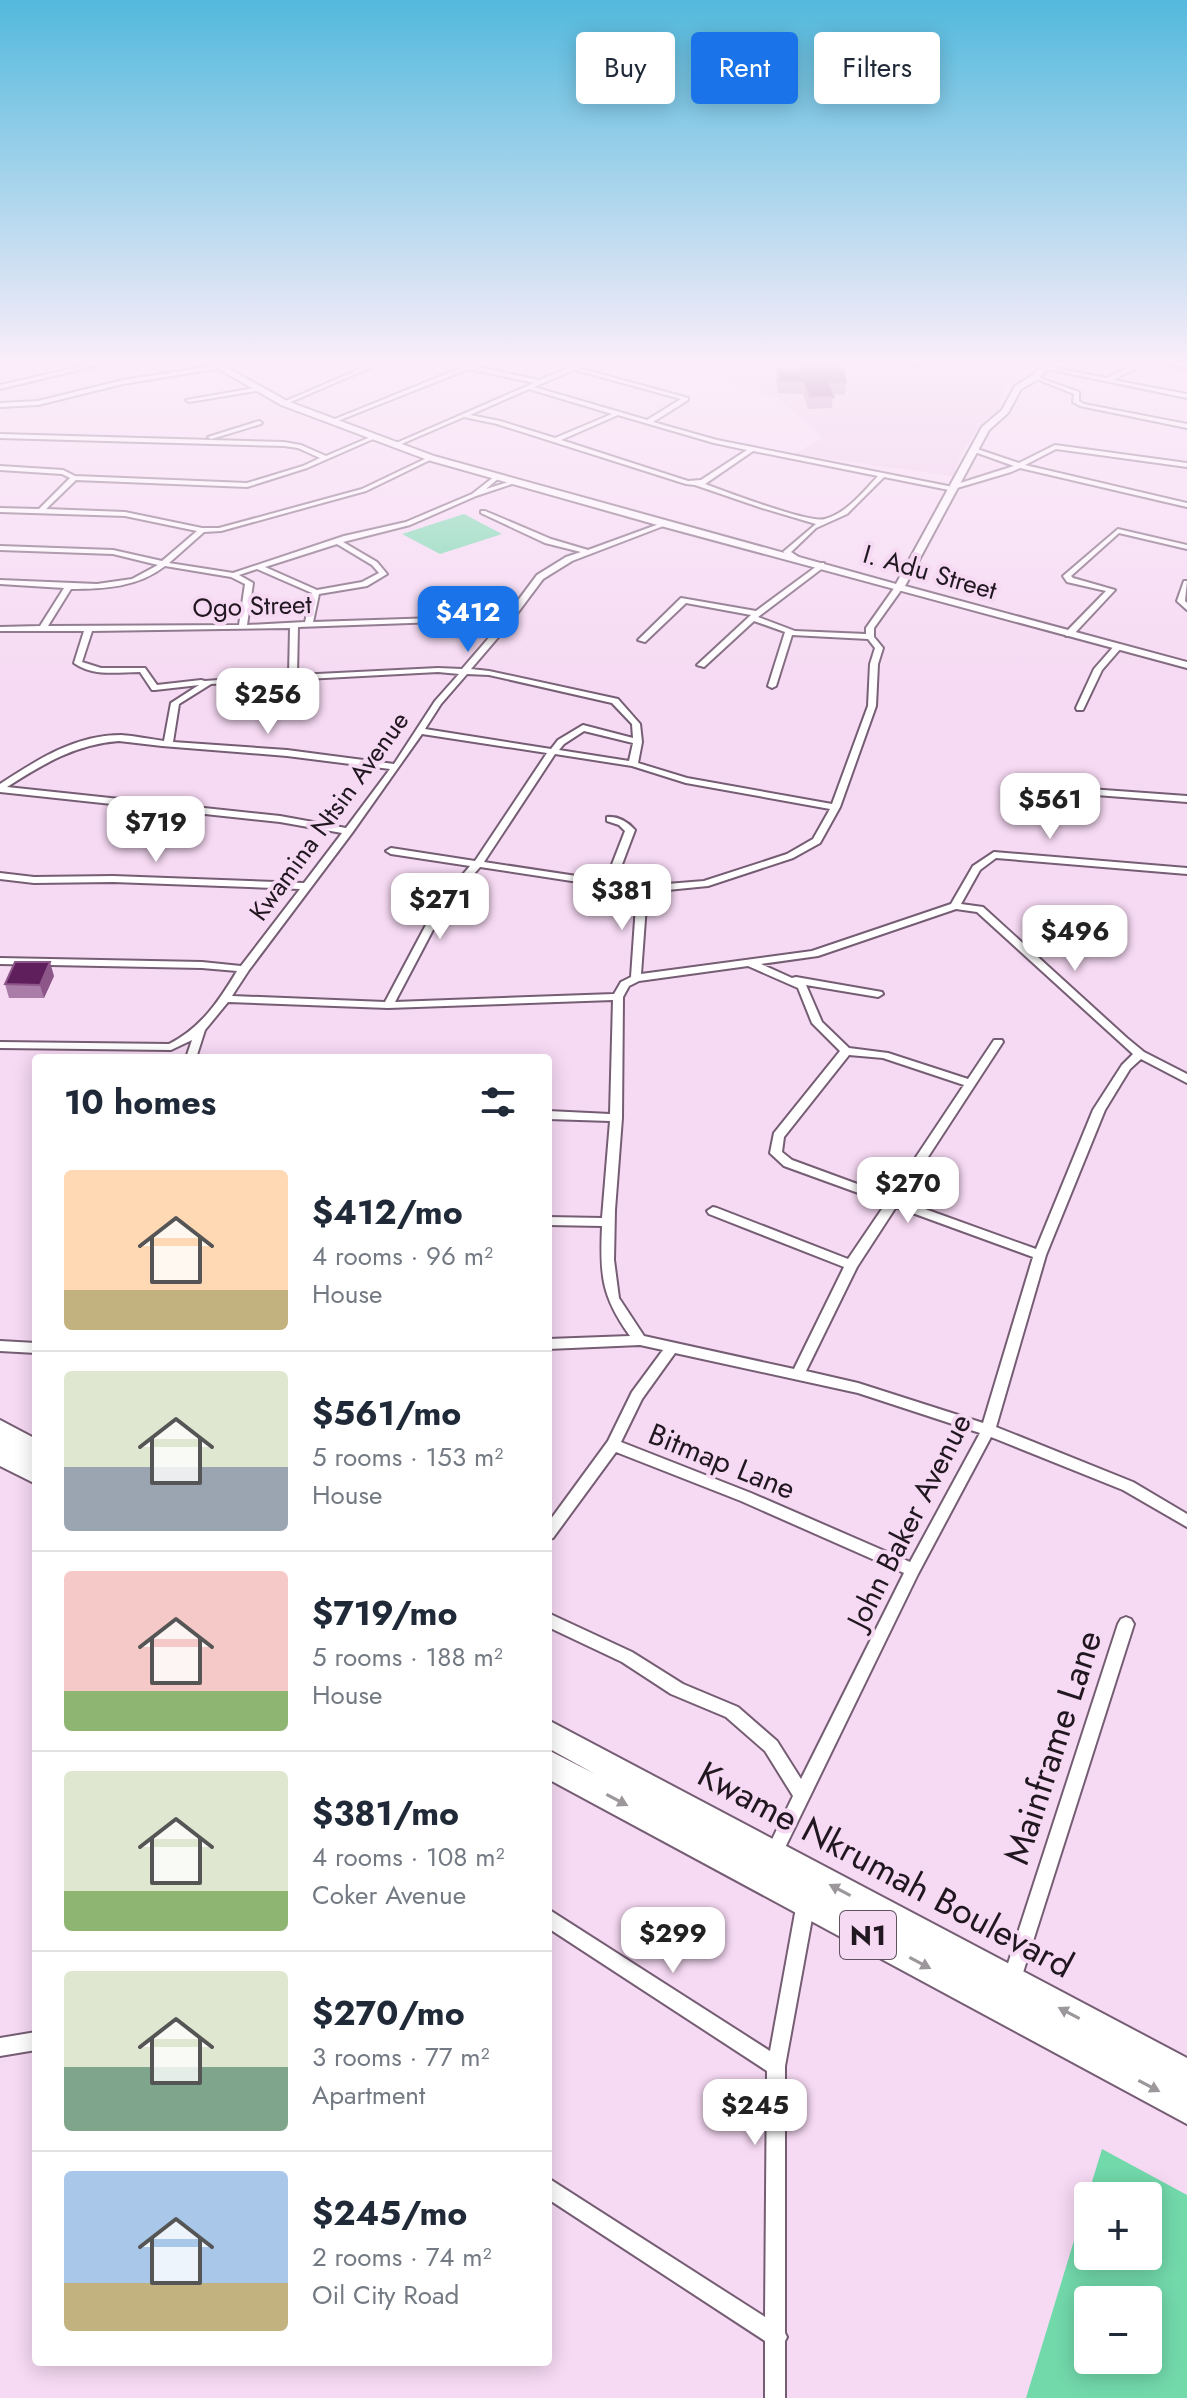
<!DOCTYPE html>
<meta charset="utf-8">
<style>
body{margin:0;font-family:Jost,sans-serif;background:#f6f6f7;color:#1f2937;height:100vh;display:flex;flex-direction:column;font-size:30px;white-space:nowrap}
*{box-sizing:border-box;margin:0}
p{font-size:26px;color:#747a83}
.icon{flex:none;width:44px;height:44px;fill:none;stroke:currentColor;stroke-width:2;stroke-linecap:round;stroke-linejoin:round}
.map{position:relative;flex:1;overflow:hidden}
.sheet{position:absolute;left:32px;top:1054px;width:520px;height:1312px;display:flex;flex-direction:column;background:#fff;border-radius:8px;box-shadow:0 4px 20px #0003}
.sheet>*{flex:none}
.hud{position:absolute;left:576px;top:32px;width:490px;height:72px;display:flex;gap:16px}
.buttons{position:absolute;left:1074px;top:2182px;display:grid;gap:16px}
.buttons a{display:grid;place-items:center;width:88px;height:88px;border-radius:8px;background:#fff;box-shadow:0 4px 20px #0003;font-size:40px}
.price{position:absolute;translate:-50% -68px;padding:0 18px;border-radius:16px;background:#fff;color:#222;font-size:26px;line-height:52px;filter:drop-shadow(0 2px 4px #0008)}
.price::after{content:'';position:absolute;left:50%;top:48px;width:24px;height:18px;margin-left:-12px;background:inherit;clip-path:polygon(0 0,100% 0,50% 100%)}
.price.selected{background:#1a73e8;color:#fff}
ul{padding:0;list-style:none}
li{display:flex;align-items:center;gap:24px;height:200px;padding:0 32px}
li+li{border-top:2px solid #e0e1e3}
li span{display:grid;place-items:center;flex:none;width:224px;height:160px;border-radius:8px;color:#555}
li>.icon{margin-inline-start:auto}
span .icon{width:96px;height:96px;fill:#fffc;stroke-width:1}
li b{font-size:34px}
h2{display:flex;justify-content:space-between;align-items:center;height:96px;padding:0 32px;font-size:34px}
.tag{padding:0 28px;border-radius:8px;background:#fff;box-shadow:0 4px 20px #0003;font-size:28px;line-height:72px}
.tag.selected{background:#1a73e8;color:#fff}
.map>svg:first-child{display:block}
</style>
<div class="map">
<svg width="1187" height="2398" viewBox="0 0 1187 2398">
<rect width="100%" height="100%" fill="#f6d9f3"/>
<path fill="#ebc9e7" d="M634 362H1042V366L1005 387 998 411 981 424 961 454 953 476 794 454 823 438 777 398 694 373 627 366Z"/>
<path fill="#72d9ab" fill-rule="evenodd" d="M464 514 502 534 440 554 402 534Z
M1102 2149 1187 2195V2398H1026ZM1088 2196H1148V2256H1088ZM1088 2300H1148V2360H1088Z"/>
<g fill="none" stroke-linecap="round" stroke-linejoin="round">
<g stroke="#755d73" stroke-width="4">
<path id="minor" d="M100 362 107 363 0 389V385Z
M582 362H590L579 368 688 398V400L653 422 717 440 953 487 954 485 1014 466 972 451V449L974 448 1019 463 1055 445 1187 463V467L1056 449 1025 465 1187 503V507L1020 468 1011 472 957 488 954 491 884 477 847 514 816 528 791 552 800 558 796 560 783 552 816 524 762 508 695 485 686 484 497 424 464 417 399 445 394 444 534 383 469 369 335 422 330 421 468 365 539 380ZM574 370H575L681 399 647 420 534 387ZM529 389 612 414 555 438 500 421 470 415ZM618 415 714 443 747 450 701 480 688 481 561 440ZM753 451 878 476C863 492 847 513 825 519 810 524 724 491 705 484Z
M1140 362H1148L1113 380 1187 394V398L1042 368 1045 366 1106 378Z
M1160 362 1187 364V368L1163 364Z
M219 365 221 368 123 384 38 405 0 407V403L38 401 123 380Z
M367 366 372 367 286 404 281 403Z
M1034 376 1079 392V401L1084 404 1187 424V428L1080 406 1073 402 1074 394 1034 378Z
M260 387 262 390 189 402 186 400Z
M259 421 262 423 261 424 211 439 208 437Z
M0 434 284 442 301 445 326 456 375 435 380 436 307 468 247 487 76 480 46 509 125 512 202 528H219L362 489 429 457 434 458 366 491 221 531 204 532 169 563 233 573 344 536 406 522 472 494 495 476 500 477 486 489 515 480 518 482 476 496 410 525 343 542 377 562 387 574 367 586 319 594 313 622 466 617 502 622 537 575 566 557 581 552 545 543 481 513V511H485L551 539 588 550 662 523H666V525L572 561 543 579 507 627 471 669 489 671 618 699 640 724 642 742 638 763 687 778 832 804 868 706 870 664 875 648 868 639 792 635 776 686 772 688 768 686 785 632 754 621 704 667 697 665 751 615 686 603 645 642 638 640 681 598 756 611 821 563H824V567L758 617 795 631 866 634V628L897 584H903L904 586 874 628V637L883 648 878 664 876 706 840 807 820 843 793 858 708 886 647 892 641 974 812 951 951 904 973 866 994 852 1187 868V874L996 858 980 870 961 904 983 907 1127 1038 1144 1052 1187 1074V1083L1141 1059 1130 1069 1105 1110 1046 1255 996 1427 1133 1482 1187 1514V1527L1123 1490 991 1437 918 1574 779 1860 773 1862 767 1860 765 1854 793 1796 765 1751 726 1717 671 1694 622 1662 548 1627V1613L632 1652 683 1684 738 1707 777 1741 801 1779 904 1573 741 1501 616 1452 553 1538 548 1540V1523L608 1441 632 1392 663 1350 640 1345 548 1349V1339L630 1336C601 1296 600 1274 602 1226L548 1225V1217L602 1218 610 1121 548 1119V1111L610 1114 613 1000 388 1008 228 1002 205 1030 196 1058H186L192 1040 171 1050 0 1048V1042L169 1044C201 1028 219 1001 237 971L202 968 0 964V958L202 962 241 966 300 889 113 882 34 883 0 879V873L34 877 113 876 304 883 342 833 280 822 0 792V784C37 760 75 735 121 735 135 736 150 739 164 741L171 703 199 685 155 690H152L140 672C117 672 94 677 74 663L84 631H0V627L40 626 64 588 0 584V580L97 584 132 579 158 565 113 554 0 550V546L113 550 162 561 197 531 125 516 0 512V508L39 509 70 478 62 474 0 470V466L63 470 75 476 247 483 303 466 320 458 298 448 284 446 0 438ZM337 544 372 565 379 573 362 582 317 590 265 567ZM165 566 231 577 245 584 239 625 48 626 71 589C105 589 138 587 165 566ZM257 569 312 593 305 622 247 625 253 583 239 575ZM466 621 499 626 462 669 438 668 297 675 298 627ZM290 628 289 675 205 681 201 680 157 685 145 668H101L82 662 92 631ZM438 672 459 674 435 701 394 764 287 750 173 742 179 704 211 684ZM467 674 489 675 612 703 632 724 633 738 583 725 558 740 551 749 425 729 441 704ZM584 731 633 743 629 761 559 750 564 744ZM422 734 547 753 475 861 391 848 386 851 391 854 470 866 436 906 385 1002 232 996 249 970 352 833ZM119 741 162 746 287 756 390 769 346 828 280 816 7 787C43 764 76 744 119 741ZM555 754 632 766 686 783 830 809 813 839 787 854 704 881 642 886 611 881 621 867 635 830C628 822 618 816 607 817V821L619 825 625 831 611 867 603 880 484 862ZM480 867 637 891 631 977 621 982 614 994 395 1002 445 907ZM956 909 977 912 1133 1054 1122 1065 1093 1110 1036 1249 900 1200 1003 1042 1002 1040H994L968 1079 888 1053 849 1048 822 1022 806 985 878 997 883 994 882 992 796 977 792 978 761 964 818 956ZM748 966 798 988 812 1023 840 1051 774 1133 770 1153 784 1166 886 1203 848 1259 717 1208 713 1207 707 1211 709 1214 844 1267 794 1369 644 1336 619 1298 614 1260 615 1210 622 1118 623 997 629 986 639 981ZM849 1055 883 1058 964 1085 890 1196 792 1160 782 1152 784 1137ZM896 1207 1033 1257 983 1423 858 1383 806 1371 857 1267ZM675 1353 858 1393 980 1433 910 1562 751 1493 621 1442 642 1399Z
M1118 529 1187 545V549L1119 533 1071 576 1073 578 1115 590 1072 636H1066V632L1106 591 1067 582 1063 576Z
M1184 581H1187L1185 601 1187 603V610L1177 601Z
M1115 645 1122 647 1102 670 1083 710H1077L1076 708 1094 669Z
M1034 785 1187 796V802L1031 790 1030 788Z
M0 1341 36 1343V1353L0 1351Z
M1126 1617 1131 1619 1134 1624 1020 1982 1017 1988 1011 1991 1005 1988 1002 1982 1118 1624 1121 1619Z
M806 1893 812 1896 815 1902 785 2066V2333L787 2337 785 2341V2398H765V2341L548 2199V2178L765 2317 767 2071 548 1928V1909L770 2051 797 1902 800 1896Z
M36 2032V2050L0 2056V2038Z"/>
</g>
<g stroke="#755d73" stroke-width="4">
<path id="tertiary" d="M207 362H217L287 401 434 456 896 584 982 427 1002 410 1015 386 1033 375 1044 362H1052L1039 379 1021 389 1008 413 989 430 905 586 1187 662V668L661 526 428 460 281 405Z"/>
</g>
<g stroke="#755d73" stroke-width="4">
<path id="trunk" d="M0 1420 36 1439V1484L0 1466Z
M548 1720 1187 2058V2124L548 1779V1750L595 1774 548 1748Z"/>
</g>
<use href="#minor" fill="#fff" fill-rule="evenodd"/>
<use href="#tertiary" fill="#fff" fill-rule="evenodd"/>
<use href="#trunk" fill="#fff" fill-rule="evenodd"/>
</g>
<path fill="#aa7ca8" d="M795 362H843L846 383 845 395 833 394 832 408 808 409 803 394 778 393 776 381 777 369 797 370Z
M893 362H934L933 364 914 370Z
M54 976 44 998H9L5 984Z"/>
<path fill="#8c5689" d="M915 362H934L933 364 914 370Z
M50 962 54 976 44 998 40 985Z"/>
<path fill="#5f1e5c" stroke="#8c5689" stroke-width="2" d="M798 362H843L846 383H829L834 397H809L804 382H779L777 369 800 370Z
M15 962H50L40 985 5 984Z"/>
<defs><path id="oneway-solid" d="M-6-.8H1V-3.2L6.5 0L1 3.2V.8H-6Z" transform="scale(2)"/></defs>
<g fill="#9b979b">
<use href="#oneway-solid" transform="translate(617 1800) rotate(28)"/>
<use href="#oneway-solid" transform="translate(840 1890) rotate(-152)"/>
<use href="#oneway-solid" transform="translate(920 1963) rotate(28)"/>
<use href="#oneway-solid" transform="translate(1069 2013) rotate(-152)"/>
<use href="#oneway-solid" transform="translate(1149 2086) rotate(28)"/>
</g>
<linearGradient id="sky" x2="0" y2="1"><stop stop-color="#52b9dd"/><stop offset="0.52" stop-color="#fbeefa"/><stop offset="1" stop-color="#fbeefa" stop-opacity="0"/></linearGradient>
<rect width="1187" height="698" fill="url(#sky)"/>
<g text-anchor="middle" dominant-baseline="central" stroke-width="8" stroke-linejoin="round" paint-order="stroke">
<g font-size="26" fill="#211720" stroke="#f6d9f3">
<text transform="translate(930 572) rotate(16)">I. Adu Street</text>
<text transform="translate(252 606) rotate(-2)">Ogo Street</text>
<text transform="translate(329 816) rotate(-54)">Kwamina Ntsin Avenue</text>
</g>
<rect fill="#f6d9f3" stroke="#61515f" stroke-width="2" x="840" y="1911" width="56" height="48" rx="6"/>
<g font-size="28" font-weight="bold" fill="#211720">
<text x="868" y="1935">N1</text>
</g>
<g font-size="30" fill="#211720" stroke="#f6d9f3">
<text transform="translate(722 1461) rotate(22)">Bitmap Lane</text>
<text transform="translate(909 1521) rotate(-63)">John Baker Avenue</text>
</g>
<g font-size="36" fill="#211720" stroke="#f6d9f3">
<text transform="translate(1052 1747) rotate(-72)">Mainframe Lane</text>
<text transform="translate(886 1869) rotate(28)">Kwame Nkrumah Boulevard</text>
</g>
</g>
</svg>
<div class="buttons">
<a>+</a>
<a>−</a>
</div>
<b class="price selected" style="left:468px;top:654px">$412</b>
<b class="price" style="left:268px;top:736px">$256</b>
<b class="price" style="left:1050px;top:841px">$561</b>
<b class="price" style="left:156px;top:864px">$719</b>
<b class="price" style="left:622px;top:932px">$381</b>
<b class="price" style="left:440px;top:941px">$271</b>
<b class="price" style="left:1075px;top:973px">$496</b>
<b class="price" style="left:908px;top:1225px">$270</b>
<b class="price" style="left:673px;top:1975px">$299</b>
<b class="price" style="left:755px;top:2147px">$245</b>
<div class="hud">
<a class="tag">Buy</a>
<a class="tag selected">Rent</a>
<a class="tag">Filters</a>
</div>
<section class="sheet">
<h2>10 homes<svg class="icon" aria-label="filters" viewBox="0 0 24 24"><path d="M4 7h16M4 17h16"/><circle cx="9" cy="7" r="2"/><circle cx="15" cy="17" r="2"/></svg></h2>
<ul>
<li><span style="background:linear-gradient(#ffd9b3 75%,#c2b280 0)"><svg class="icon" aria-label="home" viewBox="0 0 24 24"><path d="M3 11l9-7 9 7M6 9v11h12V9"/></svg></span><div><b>$412/mo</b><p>4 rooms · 96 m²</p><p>House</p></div></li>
<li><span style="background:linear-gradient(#dfe7d0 60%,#9aa5b1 0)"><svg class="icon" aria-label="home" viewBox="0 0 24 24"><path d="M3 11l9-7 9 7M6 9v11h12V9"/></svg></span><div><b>$561/mo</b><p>5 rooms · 153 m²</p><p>House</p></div></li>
<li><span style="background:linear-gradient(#f6c9c9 75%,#8fb573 0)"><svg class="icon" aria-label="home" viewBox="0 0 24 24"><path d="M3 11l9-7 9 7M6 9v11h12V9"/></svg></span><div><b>$719/mo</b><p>5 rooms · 188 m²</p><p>House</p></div></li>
<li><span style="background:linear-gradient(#dfe7d0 75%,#8fb573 0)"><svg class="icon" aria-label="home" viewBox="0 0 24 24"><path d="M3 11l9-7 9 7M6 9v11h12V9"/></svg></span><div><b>$381/mo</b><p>4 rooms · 108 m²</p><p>Coker Avenue</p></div></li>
<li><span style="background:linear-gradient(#dfe7d0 60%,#7fa58c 0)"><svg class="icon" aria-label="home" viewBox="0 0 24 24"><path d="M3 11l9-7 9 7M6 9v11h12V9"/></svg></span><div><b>$270/mo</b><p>3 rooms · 77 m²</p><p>Apartment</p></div></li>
<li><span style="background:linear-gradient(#a9c7e8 70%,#c2b280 0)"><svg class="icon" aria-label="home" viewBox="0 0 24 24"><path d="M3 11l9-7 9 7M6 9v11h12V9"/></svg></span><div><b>$245/mo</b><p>2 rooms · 74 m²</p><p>Oil City Road</p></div></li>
</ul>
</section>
</div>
